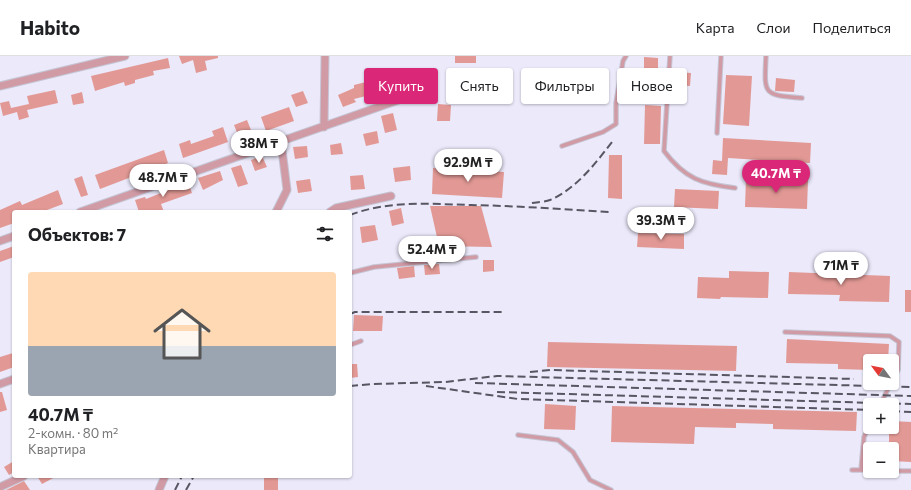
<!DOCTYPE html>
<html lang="ru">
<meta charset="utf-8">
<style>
body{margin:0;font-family:Commissioner,sans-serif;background:#f6f6f6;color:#202124;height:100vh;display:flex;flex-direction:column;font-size:15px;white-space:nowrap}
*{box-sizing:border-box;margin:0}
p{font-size:13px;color:#757577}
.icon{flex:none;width:22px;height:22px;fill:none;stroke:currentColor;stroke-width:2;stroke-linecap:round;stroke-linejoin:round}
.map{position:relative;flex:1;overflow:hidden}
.panel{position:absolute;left:12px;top:154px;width:340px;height:268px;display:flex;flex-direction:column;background:#fff;border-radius:4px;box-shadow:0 1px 3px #0004}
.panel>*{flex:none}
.hud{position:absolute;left:364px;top:12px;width:380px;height:36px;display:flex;gap:8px}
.needle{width:26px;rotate:302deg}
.fabs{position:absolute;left:863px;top:298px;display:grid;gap:8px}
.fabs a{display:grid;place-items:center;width:36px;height:36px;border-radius:4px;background:#fff;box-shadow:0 1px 3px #0004;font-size:20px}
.price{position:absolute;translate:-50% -34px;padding:0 9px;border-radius:14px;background:#fff;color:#222;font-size:13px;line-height:26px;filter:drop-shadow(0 1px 2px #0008)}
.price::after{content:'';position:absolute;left:50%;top:24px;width:12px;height:9px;margin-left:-6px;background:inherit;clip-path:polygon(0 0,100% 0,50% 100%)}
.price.active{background:#db2777;color:#fff}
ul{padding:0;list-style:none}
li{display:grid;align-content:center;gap:8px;height:212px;padding:0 16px}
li+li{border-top:1px solid #e0e0e0}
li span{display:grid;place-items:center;height:124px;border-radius:4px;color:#555}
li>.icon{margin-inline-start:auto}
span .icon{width:72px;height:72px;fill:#fffc;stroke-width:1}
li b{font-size:17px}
h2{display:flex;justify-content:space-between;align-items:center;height:48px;padding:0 16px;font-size:17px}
.pill{padding:0 14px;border-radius:4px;background:#fff;box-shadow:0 1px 3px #0004;font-size:14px;line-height:36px}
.pill.active{background:#db2777;color:#fff}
header{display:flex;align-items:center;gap:24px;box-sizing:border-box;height:56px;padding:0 20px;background:#fff;border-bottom:1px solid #e0e0e0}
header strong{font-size:19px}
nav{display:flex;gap:22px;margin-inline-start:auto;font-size:14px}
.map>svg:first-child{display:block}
</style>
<header>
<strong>Habito</strong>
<nav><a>Карта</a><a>Слои</a><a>Поделиться</a></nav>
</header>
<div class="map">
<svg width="911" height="434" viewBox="0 0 911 434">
<rect width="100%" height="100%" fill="#ebe9fa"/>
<path fill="#e29995" d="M179 0H218V2L205 5 207 14 196 17 193 4 182 8Z
M455 0H476V7H455Z
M644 1 658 2V20L644 19Z
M168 2 170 12 153 15 154 19 135 24V27L125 30 124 26 95 35 91 20Z
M673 16 691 17 690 30 672 29Z
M726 19 752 20 749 70 723 68Z
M776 22 795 24 794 36 775 35Z
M366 26 370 39 354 43 356 46 343 51 338 39 354 32V29Z
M55 34 58 47 27 54 29 61 19 64 17 56 3 60 0 47 9 45 11 52 29 48 27 40Z
M303 35 308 47 296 51 291 39Z
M82 36 84 47 73 49 71 39Z
M438 48 451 49 450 65H437Z
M645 49 661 50 660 88H644Z
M289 51 294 65 266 75 261 61Z
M393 57 397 74 385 77 381 60Z
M247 64 253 79 240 84 234 69Z
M223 71 228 86 183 102 179 88 190 84 191 88 214 80 212 75Z
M377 75 379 87 366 90 363 78Z
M723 82 811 87 810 107 728 102 727 119 712 118 713 104 722 105Z
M341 87 343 98 331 99 330 89Z
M307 90 308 101 295 103 293 91Z
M164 94 168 107 100 133 95 119Z
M609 99H622V143L608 142Z
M262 100 267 111 255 115 251 104Z
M241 109 248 128 238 131 231 112Z
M410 110 411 124 395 126 393 112Z
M433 112 504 116 502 142 432 138Z
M220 115 223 124 203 134 198 122Z
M363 119 365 133 351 134 350 120Z
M82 120 88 139 81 141 74 123Z
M746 122 808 124 807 153 745 151Z
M310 123 312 135 298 137 296 125Z
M188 125 192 137 161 148 164 156H155L154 154 139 156 135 144 145 141 146 143 176 131V129Z
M675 133 719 135 718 153 674 151Z
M58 134 63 148 47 154V156H14V167L0 172V154L20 145 22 149Z
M430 150H481L492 191 439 190Z
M401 152 404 167 392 170 389 155Z
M375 169 378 184 362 187 360 171Z
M638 177 684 178V193L637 191Z
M14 190V201L0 206V195Z
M483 204H494V215L483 216Z
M439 208 440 218 425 219 424 209Z
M414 210 415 221 399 223 397 212Z
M729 215 769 216 768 242 721 241 720 243 697 242 698 221 729 222Z
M789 216 890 220 889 246 839 245 840 239 788 238Z
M905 234H911V256H905Z
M354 259 383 260 382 275H353Z
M787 283 889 288 888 305H870V314L838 313V308L786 307Z
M548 286 737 290 736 315 547 311Z
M13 297 14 311 0 316V301Z
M350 308H357L358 321 350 322Z
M0 336H2L7 354 0 356Z
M545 348 576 350 575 374 544 373Z
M612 350 857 356 856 375 773 373V368L736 367V372L695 371 694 388 611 386Z
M892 365 911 366V406L892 405V393H889V371H892Z
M14 405V416L9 419 4 411Z
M37 420H57L42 428Z
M264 420H278V434H264Z
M24 425 30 434H6Z"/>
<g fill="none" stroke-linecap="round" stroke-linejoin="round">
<g stroke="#c5c4d3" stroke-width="5.5">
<path id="service" d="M670 0 664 95C685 123 702 128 735 132
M766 0C764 39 763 39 802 42
M717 77 721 0
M562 90 603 76 616 68V47L623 5 626 0
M350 217 374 211 476 201
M785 276 890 280 899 286 898 314 892 325
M350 289 361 285
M880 349 891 327
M518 379 558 384 573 396 590 424 611 434
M852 414H870
M861 414 864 381 870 368
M892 415H911"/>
</g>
<g stroke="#c5c4d3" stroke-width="9">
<path id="minor" d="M0 30 125 0
M324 71 325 0
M80 156 427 34
M276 156 287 134 281 86
M330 156 336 152 391 140
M0 185 14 180
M0 328 14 323
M0 431 24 420
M159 434 165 420"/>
</g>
<use href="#service" stroke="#d19ba6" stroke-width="3.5"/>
<use href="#minor" stroke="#d19ba6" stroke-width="7"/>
<path stroke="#575662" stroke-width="2" stroke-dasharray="8 4" stroke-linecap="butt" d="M532 147C537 146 545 146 550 144 576 133 595 108 612 86
M350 159C389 144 431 148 471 149 517 150 563 153 609 156
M350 258 355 256H504
M530 316 551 314 854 323
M475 327 911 340
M350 330 373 328 445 326 497 320 911 331
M426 330 518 343 870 354
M497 336 911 348
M892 355 911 356
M175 434 182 420
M186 434 194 420"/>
</g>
</svg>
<div class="fabs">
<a><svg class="needle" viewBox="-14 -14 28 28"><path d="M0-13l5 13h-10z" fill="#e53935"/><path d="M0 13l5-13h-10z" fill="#757577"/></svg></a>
<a>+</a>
<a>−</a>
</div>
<b class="price" style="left:259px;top:108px">38M ₸</b>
<b class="price" style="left:468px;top:127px">92.9M ₸</b>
<b class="price active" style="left:776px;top:138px">40.7M ₸</b>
<b class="price" style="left:163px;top:142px">48.7M ₸</b>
<b class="price" style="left:661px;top:185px">39.3M ₸</b>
<b class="price" style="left:432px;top:214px">52.4M ₸</b>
<b class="price" style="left:841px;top:230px">71M ₸</b>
<div class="hud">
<a class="pill active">Купить</a>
<a class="pill">Снять</a>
<a class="pill">Фильтры</a>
<a class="pill">Новое</a>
</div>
<section class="panel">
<h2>Объектов: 7<svg class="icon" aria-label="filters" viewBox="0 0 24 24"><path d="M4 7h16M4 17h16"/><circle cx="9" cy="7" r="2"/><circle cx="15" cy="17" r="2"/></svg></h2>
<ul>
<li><span style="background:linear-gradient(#ffd9b3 60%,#9aa5b1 0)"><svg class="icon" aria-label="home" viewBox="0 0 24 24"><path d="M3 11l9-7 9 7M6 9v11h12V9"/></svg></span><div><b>40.7M ₸</b><p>2-комн. · 80 m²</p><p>Квартира</p></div></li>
</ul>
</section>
</div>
